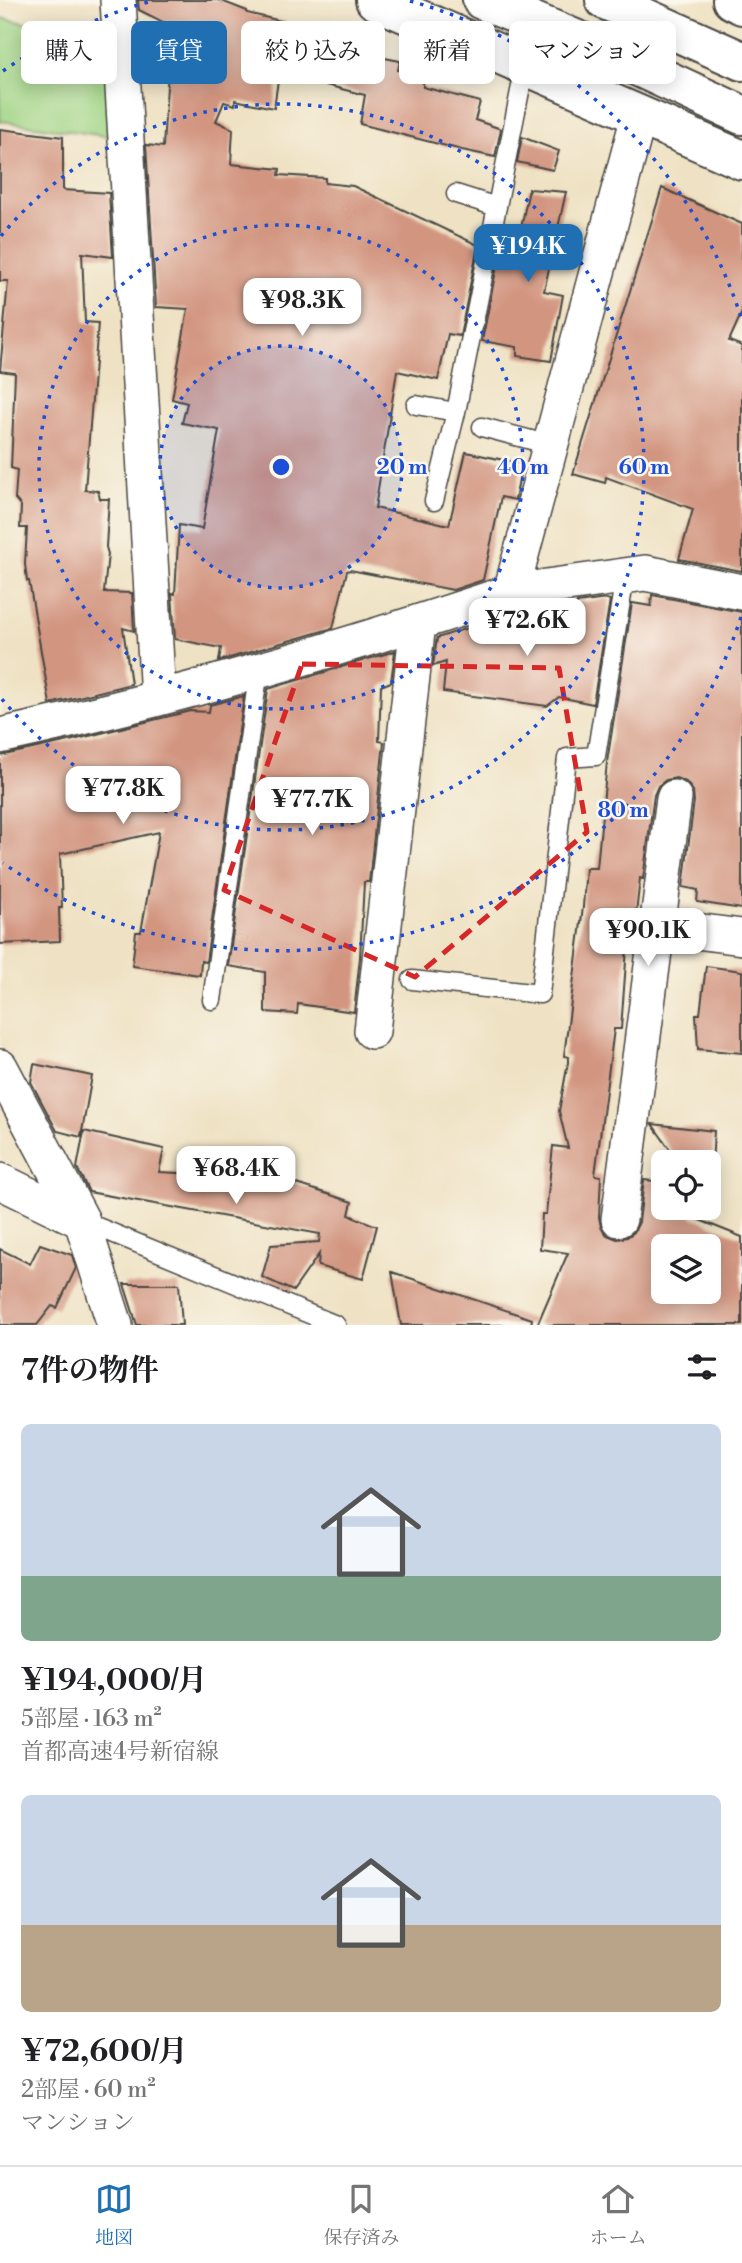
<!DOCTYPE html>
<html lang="ja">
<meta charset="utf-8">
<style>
body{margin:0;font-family:"Libre Bodoni","Noto Serif JP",serif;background:#f6f6f6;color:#202124;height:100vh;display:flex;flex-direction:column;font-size:26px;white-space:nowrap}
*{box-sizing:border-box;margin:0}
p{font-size:23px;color:#757577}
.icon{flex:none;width:38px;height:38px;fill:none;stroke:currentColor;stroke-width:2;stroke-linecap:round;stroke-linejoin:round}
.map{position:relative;height:1325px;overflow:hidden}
.sheet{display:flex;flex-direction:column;background:#fff;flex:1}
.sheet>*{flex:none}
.banner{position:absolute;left:21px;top:21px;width:700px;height:63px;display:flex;gap:14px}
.fabs{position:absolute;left:651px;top:1150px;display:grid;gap:14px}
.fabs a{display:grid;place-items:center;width:70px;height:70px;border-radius:10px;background:#fff;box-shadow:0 4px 18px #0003;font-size:35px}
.price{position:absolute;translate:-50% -60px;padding:0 16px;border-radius:14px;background:#fff;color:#222;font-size:23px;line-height:46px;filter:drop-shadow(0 2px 4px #0008)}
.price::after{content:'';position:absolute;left:50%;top:42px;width:21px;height:16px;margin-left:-10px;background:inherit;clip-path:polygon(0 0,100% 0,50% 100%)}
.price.selected{background:#1f6fb2;color:#fff}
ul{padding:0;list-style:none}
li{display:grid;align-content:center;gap:14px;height:371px;padding:0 21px}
li span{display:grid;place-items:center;height:217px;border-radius:10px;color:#555}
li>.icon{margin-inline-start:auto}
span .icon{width:126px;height:126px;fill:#fffc;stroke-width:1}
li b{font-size:30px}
h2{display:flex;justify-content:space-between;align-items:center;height:84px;padding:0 21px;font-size:30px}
.chip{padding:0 24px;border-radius:10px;background:#fff;box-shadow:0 4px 18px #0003;font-size:24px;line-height:63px}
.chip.selected{background:#1f6fb2;color:#fff}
.tab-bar{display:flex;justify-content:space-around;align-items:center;height:98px;border-top:2px solid #e0e0e0;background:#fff;font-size:19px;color:#757577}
.tab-bar a{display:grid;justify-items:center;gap:4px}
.tab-bar .selected{color:#1f6fb2}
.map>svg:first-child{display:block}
</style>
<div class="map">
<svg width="742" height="1325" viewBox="0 0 742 1325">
<rect width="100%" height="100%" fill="#fbf7ec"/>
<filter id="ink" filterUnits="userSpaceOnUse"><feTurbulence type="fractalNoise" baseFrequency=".0143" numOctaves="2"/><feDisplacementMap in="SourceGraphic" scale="14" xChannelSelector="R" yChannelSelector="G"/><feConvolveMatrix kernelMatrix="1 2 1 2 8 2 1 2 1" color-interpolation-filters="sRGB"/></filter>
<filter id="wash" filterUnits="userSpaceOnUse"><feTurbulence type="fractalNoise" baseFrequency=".00686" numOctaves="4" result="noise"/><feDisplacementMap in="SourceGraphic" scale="28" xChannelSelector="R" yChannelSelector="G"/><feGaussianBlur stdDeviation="1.57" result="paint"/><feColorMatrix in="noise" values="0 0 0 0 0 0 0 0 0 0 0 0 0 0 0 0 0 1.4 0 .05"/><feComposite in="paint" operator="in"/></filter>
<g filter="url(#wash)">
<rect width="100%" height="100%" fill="#efe2c4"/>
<path fill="#9ed383" stroke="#647f57" stroke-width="2" d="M0 18 113 40 120 138 0 121Z"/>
<g id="blocks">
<path fill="#d29580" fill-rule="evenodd" d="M138 0H219L247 11V13L285 22 283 38 400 61 398 70 423 79V87L480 102 475 120 501 129 495 157 462 150 360 124 365 95 279 73 274 108 235 100V105L224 102 216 121 233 129 231 164 280 169 279 175 325 178V183L353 186 478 245 460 336 448 334 438 380 397 371 375 508 449 525 466 452 522 464 515 500 501 497 483 580 453 590 350 570 347 571 333 628 219 661 221 648 175 639 172 593 175 594 179 525 202 529 219 430 182 423 187 403 172 399 188 309 156 307 146 145 163 147 171 26 139 10Z
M0 129 63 137V190L109 193 113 257 82 253 85 322 98 323 85 490 98 491 100 499H109L106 547 108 554 104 592 132 593 134 631 123 628 131 684 50 704 29 581H27L25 564 27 528H20L21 506 15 499 17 470 11 468 15 373 0 371 8 281H0Z
M522 137 559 151 553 170 517 162Z
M662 188 742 224V312L729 341 742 346V571L679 559 693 509 606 477 605 483 573 474Z
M529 189 566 192 544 291 563 295 551 361 517 356V347L482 341 499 255 514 262Z
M652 595 742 612V909L697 902 698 890 683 887 694 801 693 791 686 782 676 778 666 780 658 786 654 795 643 879 640 878 635 923 629 922 621 1029H614L595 1175 601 1176 599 1217 601 1227 607 1235 617 1239 627 1237 634 1232 639 1222 644 1180 663 1182V1208H693L692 1217 742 1237V1325H537L568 1253 540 1249 542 1214H546L553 1146 568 1148 559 1111 569 1057 564 1056 583 907 586 868H597L607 762 632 603 651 606ZM663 1246H709V1292H663Z
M606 599 610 600 593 704 559 697 547 706 443 692 446 662 433 666 437 638 505 616 561 631 563 618H575L577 603Z
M395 651 391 682 381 686 379 741 384 742 369 882H364L360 957 354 1012 298 1004 297 1014 265 1012V972L228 966 268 689Z
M244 696 206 962 201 961 200 975 132 966 136 932H141L159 832 60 854 62 908H59L60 941 0 944V756L69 741 190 711 209 712 210 705Z
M706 966 742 971V1053L698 1049 696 1014H700Z
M34 1064 92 1076 81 1137 57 1131 31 1082Z
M652 1124 714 1131 712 1166H709V1162H679Z
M84 1131 164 1149 159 1172 279 1178 352 1202 349 1215 377 1226 363 1279 318 1266 319 1254 293 1291 262 1277 271 1245 319 1242 320 1234 89 1192 77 1168Z
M40 1244 72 1255 76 1268 57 1308 52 1306 37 1325H0V1249L30 1264Z
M392 1272 532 1319 531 1325H401Z
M124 1284H179L182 1325H137Z"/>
</g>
</g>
<g filter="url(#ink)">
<use href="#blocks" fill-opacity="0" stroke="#484642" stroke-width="2"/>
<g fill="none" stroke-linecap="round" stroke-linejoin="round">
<g stroke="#484642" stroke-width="21">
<path id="service" d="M456 194 497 207
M416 405 456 412
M482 427 550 445
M434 501 456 412 525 66
M412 980 540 994 567 758 596 756 625 576
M212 1000 259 669
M83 1221 336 1325"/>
</g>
<g stroke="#484642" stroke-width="38">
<path id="minor" d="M118 0 158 698
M511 592 645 573 742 592
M0 736C172 699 344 648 511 592L639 116
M657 926 742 937
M372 1031 418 623
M0 1067 82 1221 115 1325
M0 1181 82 1221
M619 1219 674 798"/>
</g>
<g stroke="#484642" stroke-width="42">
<path id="primary" d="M375 0 742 160
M605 0 742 61
M732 0 742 5"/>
</g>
<g stroke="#484642" stroke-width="42">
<path id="motorway" d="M482 0 606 52 742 115"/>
</g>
<use href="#service" stroke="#fff" stroke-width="18"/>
<use href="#minor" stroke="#fff" stroke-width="35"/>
<use href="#primary" stroke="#fff" stroke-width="38"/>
<use href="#motorway" stroke="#fff" stroke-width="38"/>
</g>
</g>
<path fill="none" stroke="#d62828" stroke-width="5" stroke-dasharray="14 9" stroke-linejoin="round" d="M302 664 559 668 587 832 415 977 224 890Z"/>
<circle cx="281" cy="467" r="121" fill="#1d4ed8" fill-opacity=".12"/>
<g fill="none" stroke="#1d4ed8" stroke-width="3.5" stroke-dasharray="3.5 7">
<circle cx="281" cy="467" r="121"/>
<circle cx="281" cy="467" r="242"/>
<path d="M1 236A363 363 0 1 1 1 698"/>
<path d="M741 617A484 484 0 0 1 3 863M3 71A484 484 0 0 1 152 1M410 1A484 484 0 0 1 741 317"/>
</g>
<circle cx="281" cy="467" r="10" fill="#1d4ed8" stroke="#fbf7ec" stroke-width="3.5"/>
<g font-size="21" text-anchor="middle" font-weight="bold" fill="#1d4ed8" stroke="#fbf7ec" stroke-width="5" stroke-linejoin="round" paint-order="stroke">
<text x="402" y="474">20 m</text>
<text x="523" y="474">40 m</text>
<text x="644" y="474">60 m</text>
<text x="623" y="817">80 m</text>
</g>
</svg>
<div class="fabs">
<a><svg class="icon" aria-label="locate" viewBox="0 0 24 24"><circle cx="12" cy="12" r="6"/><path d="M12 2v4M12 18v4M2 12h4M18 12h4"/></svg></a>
<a><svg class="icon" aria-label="layers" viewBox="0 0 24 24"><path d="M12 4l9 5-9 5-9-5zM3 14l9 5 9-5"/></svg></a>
</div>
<b class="price selected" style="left:528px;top:284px">¥194K</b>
<b class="price" style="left:302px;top:338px">¥98.3K</b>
<b class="price" style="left:527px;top:658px">¥72.6K</b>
<b class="price" style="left:123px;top:826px">¥77.8K</b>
<b class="price" style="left:312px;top:837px">¥77.7K</b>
<b class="price" style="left:648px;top:968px">¥90.1K</b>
<b class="price" style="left:236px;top:1206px">¥68.4K</b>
<div class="banner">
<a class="chip">購入</a>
<a class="chip selected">賃貸</a>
<a class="chip">絞り込み</a>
<a class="chip">新着</a>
<a class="chip">マンション</a>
</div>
</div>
<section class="sheet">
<h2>7件の物件<svg class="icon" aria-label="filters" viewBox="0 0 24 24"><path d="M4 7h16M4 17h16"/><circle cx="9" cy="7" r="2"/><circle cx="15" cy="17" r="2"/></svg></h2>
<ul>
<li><span style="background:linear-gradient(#c9d6e8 70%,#7fa58c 0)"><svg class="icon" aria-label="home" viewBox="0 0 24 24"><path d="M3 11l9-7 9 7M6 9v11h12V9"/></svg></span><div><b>¥194,000/月</b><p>5部屋 · 163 m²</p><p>首都高速4号新宿線</p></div></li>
<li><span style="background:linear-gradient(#c9d6e8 60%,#b9a48a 0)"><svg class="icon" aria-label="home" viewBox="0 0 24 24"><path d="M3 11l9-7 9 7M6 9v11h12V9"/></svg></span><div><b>¥72,600/月</b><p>2部屋 · 60 m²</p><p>マンション</p></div></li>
</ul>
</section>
<nav class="tab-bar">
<a class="selected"><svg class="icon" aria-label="map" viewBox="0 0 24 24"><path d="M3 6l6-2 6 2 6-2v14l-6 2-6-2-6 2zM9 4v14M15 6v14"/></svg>地図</a>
<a><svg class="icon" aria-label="saved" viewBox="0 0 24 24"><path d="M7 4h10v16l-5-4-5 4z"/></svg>保存済み</a>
<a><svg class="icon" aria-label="home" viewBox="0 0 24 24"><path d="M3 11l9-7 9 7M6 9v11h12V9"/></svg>ホーム</a>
</nav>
